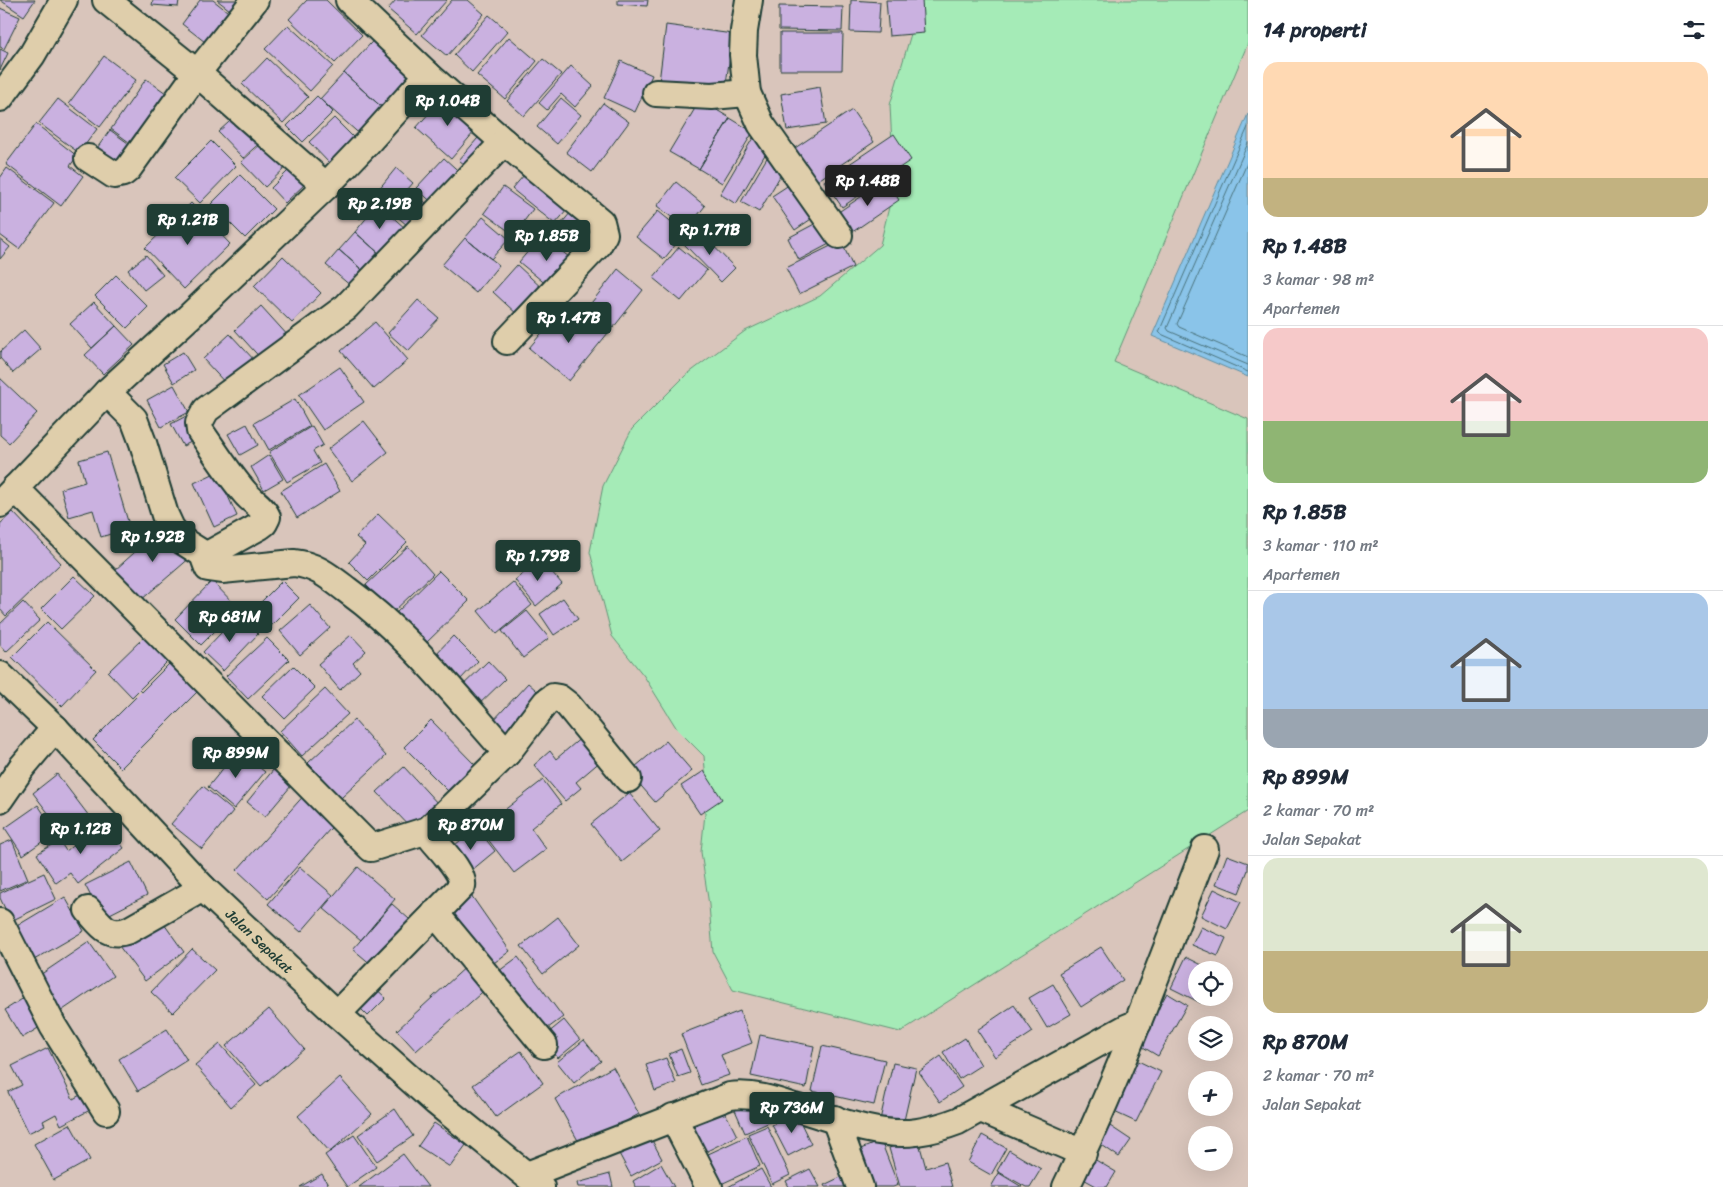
<!DOCTYPE html>
<html lang="id">
<meta charset="utf-8">
<style>
body{margin:0;font-family:Sriracha,sans-serif;background:#f2f2f3;color:#1f2937;height:100vh;display:flex;flex-direction:column;font-size:19px;white-space:nowrap}
*{box-sizing:border-box;margin:0}
p{font-size:16px;color:#747a83}
.icon{flex:none;width:28px;height:28px;fill:none;stroke:currentColor;stroke-width:2;stroke-linecap:round;stroke-linejoin:round}
.map{position:relative;flex:1;overflow:hidden}
.drawer{display:flex;flex-direction:column;background:#fff;width:475px}
.drawer>*{flex:none}
.buttons{position:absolute;left:1188px;top:961px;display:grid;gap:10px}
.buttons a{display:grid;place-items:center;width:45px;height:45px;border-radius:50%;background:#fff;box-shadow:0 5px 20px #0002;font-size:25px}
.price{position:absolute;translate:-50% -42px;padding:0 11px;border-radius:5px;background:#1f3d34;color:#fff;font-size:16px;line-height:32px;filter:drop-shadow(0 1px 2px #0008)}
.price::after{content:'';position:absolute;left:50%;top:30px;width:15px;height:11px;margin-left:-8px;background:inherit;clip-path:polygon(0 0,100% 0,50% 100%)}
.price.on{background:#222;color:#fff}
ul{padding:0;list-style:none}
li{display:grid;align-content:center;gap:10px;height:265px;padding:0 15px}
li+li{border-top:1px solid #e0e1e3}
li span{display:grid;place-items:center;height:155px;border-radius:15px;color:#555}
li>.icon{margin-inline-start:auto}
span .icon{width:90px;height:90px;fill:#fffc;stroke-width:1}
li b{font-size:21px}
h2{display:flex;justify-content:space-between;align-items:center;height:60px;padding:0 15px;font-size:21px}
main{display:flex;flex:1;min-height:0}
.map>svg:first-child{display:block}
</style>
<main>
<div class="map">
<svg width="1248" height="1187" viewBox="0 0 1248 1187">
<rect width="100%" height="100%" fill="#d9c5bb"/>
<filter id="ink" filterUnits="userSpaceOnUse"><feTurbulence type="fractalNoise" baseFrequency=".02" numOctaves="2"/><feDisplacementMap in="SourceGraphic" scale="10" xChannelSelector="R" yChannelSelector="G"/><feConvolveMatrix kernelMatrix="1 2 1 2 8 2 1 2 1" color-interpolation-filters="sRGB"/></filter>
<g filter="url(#ink)">
<path fill="#a5ebb7" stroke="#629476" d="M921 0H1248V43L1114 362 1248 419V811L900 1032 733 990 713 952 709 905 701 852 707 794 704 756 677 729 644 676 612 636 590 552 603 486 632 429 685 376 745 331 820 296 880 245 894 186 890 105Z"/>
<path fill="#8ac4e9" stroke="#5f8ea1" d="M1248 114V377L1152 336Z"/>
<g fill="none" stroke-linecap="round" stroke-linejoin="round">
<path stroke="#4a737c" stroke-width="1" d="M1248 127 1159 332 1161 334 1248 372
M1248 143 1167 328 1169 331 1248 365
M1248 161 1177 324 1179 327 1248 357"/>
</g>
<path fill="#cab1e0" stroke="#1f3d34" d="M0 0H35L24 16Z
M153 0H179L178 7 152 5Z
M200 0H213L237 19 214 49 182 24Z
M217 0H252L239 17Z
M307 0H326L362 35 335 63 289 19Z
M396 0H447L417 34 388 9Z
M452 0H468L484 14 447 56 422 35Z
M618 0H648L647 6 618 4Z
M851 0 880 2 878 33 850 32Z
M886 0H922L924 33 889 36Z
M779 6 843 7 842 31 779 30Z
M0 8 20 17 4 49 0 47Z
M489 15 508 31 472 72 454 55Z
M288 25 333 66 310 91 265 49Z
M666 25 733 34 725 91 659 82Z
M780 33H843L842 70H780Z
M378 35 422 74 387 112 344 73Z
M509 37 537 61 505 99 477 75Z
M0 49 8 53 0 70Z
M104 56 136 80 100 127 69 103Z
M267 58 308 97 283 123 242 84Z
M543 59 561 74 524 116 507 101Z
M621 61 652 75 635 112 604 98Z
M571 66 593 86 575 107 561 94 547 110 539 103Z
M344 73 387 112 364 138 320 99Z
M146 79 176 100 140 150 111 129Z
M820 87 826 124 787 130 781 94Z
M445 95 480 125 451 159 416 128Z
M317 96 333 112 303 142 287 126Z
M561 98 581 115 557 144 537 127Z
M58 99 97 129 79 153 39 123Z
M700 100 730 118 699 169 669 152Z
M603 103 629 122 592 172 566 152Z
M852 110 874 142 817 181 795 148Z
M239 113 263 140 243 158 218 132Z
M334 118 355 139 330 164 309 142Z
M730 118 753 132 722 183 699 169Z
M36 124 77 156 70 166 83 176 61 206 6 164Z
M110 130 139 151 125 171 95 151Z
M484 131 497 142 472 171 459 160Z
M894 134 911 160 842 207 824 181Z
M754 136 770 146 736 204 720 194Z
M211 141 236 166 200 203 174 178Z
M263 142 287 166 265 187 241 162Z
M768 156 786 166 759 212 741 202Z
M444 158 465 177 437 207 416 188Z
M292 167 306 183 285 203 271 188Z
M531 167 574 202 555 224 512 189Z
M7 168 54 203 19 249 0 235V178Z
M396 168 413 183 391 209 374 195Z
M240 175 274 209 245 238 211 204Z
M798 179 820 213 795 230 772 196Z
M886 180 899 200 851 233 837 213Z
M676 182 705 206 687 229 657 206Z
M503 187 533 209 514 235 484 213Z
M363 191 376 202 360 219 348 208Z
M412 191 434 210 415 232 393 213Z
M191 203 230 244 184 289 145 248Z
M378 204 406 229 382 256 355 232Z
M658 211 685 233 664 259 636 237Z
M571 212 600 237 580 260 551 236Z
M483 217 509 239 491 259 465 238Z
M822 220 833 242 799 260 788 238Z
M698 230 735 268 721 282 684 244Z
M355 232 382 256 367 274 339 250Z
M542 235 575 262 553 290 519 262Z
M465 238 499 265 476 293 442 265Z
M0 239 10 247 0 259Z
M841 241 853 267 799 294 786 268Z
M679 247 707 270 681 301 653 278Z
M339 250 370 277 358 292 326 265Z
M146 255 163 275 144 290 128 270Z
M283 256 321 293 292 323 254 286Z
M517 265 544 290 519 316 493 292Z
M618 269 643 290 613 328 588 307Z
M116 275 148 307 127 328 95 296Z
M418 300 439 318 408 351 388 333Z
M94 302 116 326 92 348 70 324Z
M261 306 290 338 264 362 235 330Z
M580 310 608 333 569 381 529 348 551 322 563 331Z
M375 322 408 360 374 389 341 351Z
M116 326 134 345 103 374 85 355Z
M24 330 41 349 13 373 0 358V352Z
M230 334 256 362 229 387 203 359Z
M183 352 194 370 174 383 163 364Z
M340 367 364 402 323 430 299 395Z
M0 378 37 413 9 443 0 435Z
M174 385 189 412 161 427 147 400Z
M295 399 310 426 269 450 254 423Z
M190 414 201 437 183 446 171 424Z
M364 421 388 452 352 481 328 449Z
M247 424 258 445 240 455 228 434Z
M312 426 323 445 313 451 320 463 287 482 269 452Z
M107 452 130 528 101 537 93 510 69 517 61 489 85 482 79 460Z
M269 455 283 479 264 490 251 467Z
M324 464 340 491 297 518 281 491Z
M217 472 237 516 214 527 194 483Z
M13 512 61 563 6 616 0 609V524Z
M378 514 407 542 368 581 349 562 365 545 356 537Z
M164 526 191 557 141 600 115 570Z
M408 546 433 574 392 613 366 585Z
M541 559 562 584 536 606 515 580Z
M439 571 469 601 423 646 394 615Z
M74 576 95 596 61 629 41 609Z
M212 581 238 608 201 645 175 619Z
M282 581 299 598 270 627 253 610Z
M513 582 532 605 497 634 478 611Z
M563 598 578 619 554 635 540 614Z
M23 602 40 620 6 652 0 645V624Z
M310 605 330 628 300 655 280 631Z
M527 611 549 638 523 658 502 631Z
M238 615 258 634 223 671 203 652Z
M47 622 96 670 62 706 12 657Z
M351 635 366 651 353 663 360 671 340 690 318 664Z
M453 636 478 661 458 682 433 657Z
M143 638 167 662 132 697 108 672Z
M267 638 289 660 248 699 226 676Z
M176 657 204 685 121 768 93 740Z
M488 661 505 679 472 711 455 693Z
M293 666 315 688 284 718 262 696Z
M528 683 544 697 508 736 493 721Z
M325 689 348 714 302 756 280 731Z
M354 720 386 756 341 798 308 763Z
M431 720 475 765 448 791 404 747Z
M582 737 602 760 576 782 581 788 565 801 534 765 550 751 556 759Z
M666 741 692 771 655 802 629 772Z
M238 750 265 772 234 809 208 787Z
M278 764 296 780 265 817 247 802Z
M404 767 439 805 413 830 377 792Z
M704 771 722 799 700 814 681 786Z
M57 774 89 816 65 835 33 793Z
M543 780 561 804 531 828 546 849 514 873 480 829Z
M203 786 233 811 202 849 171 824Z
M307 792 338 820 268 899 237 870Z
M629 793 660 831 622 862 591 824Z
M38 805 56 832 23 855 5 828Z
M104 822 124 848 78 884 70 873 56 883 37 854 59 840 66 851Z
M476 827 495 851 466 875 447 852Z
M12 840 28 879 0 891V845Z
M1227 855 1248 863V870L1239 893 1216 884Z
M131 862 147 895 102 918 85 885Z
M300 867 333 895 301 932 268 904Z
M358 867 395 899 361 940 323 908Z
M44 873 56 899 11 921 0 898V893Z
M1214 889 1241 902 1227 929 1201 916Z
M471 895 510 951 487 968 447 911Z
M65 897 84 931 34 960 15 927Z
M392 904 417 926 379 971 353 949Z
M159 917 184 952 145 981 119 946Z
M558 917 579 945 543 974 521 946Z
M1201 927 1226 938 1218 956 1192 945Z
M89 942 113 976 57 1014 34 979Z
M1101 947 1123 980 1081 1007 1059 973Z
M192 949 215 970 173 1013 151 992Z
M518 957 563 1017 540 1034 495 974Z
M1186 957 1212 970H1196V998H1203L1201 1003 1171 988Z
M469 964 489 986 416 1051 397 1030Z
M1053 984 1071 1014 1047 1028 1029 998Z
M372 985 386 998 368 1016 355 1003Z
M1167 993 1187 1005 1158 1056 1138 1044Z
M30 994 48 1022 22 1038 5 1010Z
M1014 1005 1033 1032 995 1057 977 1030Z
M269 1009 304 1049 261 1086 226 1046Z
M740 1011 752 1043 721 1055 729 1075 701 1085 681 1034Z
M564 1020 580 1040 558 1058 542 1038Z
M167 1029 187 1060 138 1091 119 1059Z
M760 1035 814 1046 806 1088 751 1076Z
M965 1038 981 1065 959 1079 943 1052Z
M584 1040 601 1061 574 1083 557 1062Z
M220 1044 256 1085 231 1107 195 1065Z
M822 1046 885 1060 874 1105 812 1091Z
M48 1048 73 1099 86 1092 94 1108 61 1125 56 1114 43 1121 45 1125 28 1133 8 1092 22 1085 12 1066Z
M681 1049 690 1073 678 1077 669 1054Z
M521 1051 543 1083 496 1117 473 1085Z
M941 1056 962 1087 940 1102 919 1072Z
M666 1058 676 1083 655 1091 646 1065Z
M1134 1059 1161 1072 1136 1122 1110 1110Z
M893 1063 916 1068 903 1125 880 1120Z
M613 1067 639 1114 581 1146 555 1099Z
M340 1078 372 1114 330 1152 298 1116Z
M760 1099 770 1122 745 1133 735 1110Z
M721 1104 737 1136 703 1153 687 1122Z
M395 1109 413 1136 377 1161 358 1135Z
M796 1113 811 1144 788 1156 772 1125Z
M434 1123 466 1145 450 1167 418 1146Z
M70 1124 90 1160 54 1180 34 1144Z
M767 1126 790 1175 772 1184 748 1134Z
M1110 1126 1131 1140 1119 1157 1099 1143Z
M647 1131 662 1159 631 1176 616 1148Z
M354 1135 376 1167 347 1187 325 1155Z
M982 1135 1006 1148 991 1175 968 1162Z
M747 1136 760 1166 719 1185 706 1155Z
M918 1139 926 1168 945 1162 952 1187H900L889 1148Z
M881 1141 898 1185 893 1187H867L853 1152Z
M1009 1150 1041 1169 1030 1187H1026L997 1171Z
M403 1154 428 1187H359Z
M1089 1156 1116 1172 1107 1187H1098L1078 1176Z
M661 1164 674 1187H636L633 1181Z
M761 1169 771 1187H728Z
M810 1169 820 1187H789L786 1181Z
M999 1173 1022 1187H991Z
M322 1174 329 1187H300Z
M610 1174 613 1187H578L577 1183Z
M845 1175 850 1187H825L824 1185Z"/>
<g fill="none" stroke-linecap="round" stroke-linejoin="round">
<g stroke="#1f3d34" stroke-width="30">
<g id="street">
<path d="M106 0 197 73 326 186"/>
<path d="M349 0 428 75 504 142 601 222 604 234 598 245 507 341"/>
<path d="M749 0 744 31 743 55 747 93 761 124 839 235"/>
<path d="M656 93 712 96 747 93"/>
<path d="M0 98 32 55 64 0"/>
<path d="M504 142 346 307 206 410 199 423 200 431C215 452 229 475 246 494 253 502 263 507 267 517L264 523 260 526 213 552 205 560 208 568 222 570 294 563C316 565 330 577 347 590 409 635 456 696 507 753"/>
<path d="M88 158 114 175 123 173 128 169 197 73 255 0"/>
<path d="M107 392 134 419 143 443 165 515 171 528 181 540 208 557"/>
<path d="M15 488 371 848 428 830 507 753 546 702 553 697 559 698 568 705 628 779"/>
<path d="M0 504 107 392 191 315 326 186 367 143 428 75"/>
<path id="s1" d="M0 675 55 728 203 888 337 1014 436 1102 541 1187"/>
<path d="M0 799 22 767 55 728"/>
<path d="M88 910C101 925 108 938 129 930L203 888"/>
<path d="M435 913 544 1045"/>
<path d="M0 922 53 1026 106 1111"/>
<path d="M337 1014 462 886C465 873 438 847 430 836L428 830"/>
<path d="M981 1109 1083 1153"/>
<path d="M673 1117 709 1187"/>
<path d="M835 1119 860 1187"/>
<path d="M527 1175 730 1096C752 1093 773 1100 794 1107 831 1118 878 1138 917 1132 931 1130 945 1126 958 1121L1126 1028 1138 1023"/>
<path d="M1066 1187C1119 1077 1161 963 1205 849"/>
</g>
</g>
<use href="#street" stroke="#dfceab" stroke-width="26"/>
</g>
</g>
<g text-anchor="middle" dominant-baseline="central" stroke-width="4" stroke-linejoin="round" paint-order="stroke">
<g font-size="14" fill="#1f3d34" stroke="#dfceab">
<text stroke="none"><textPath href="#s1" startOffset="372">Jalan Sepakat</textPath></text>
</g>
</g>
</svg>
<div class="buttons">
<a><svg class="icon" aria-label="locate" viewBox="0 0 24 24"><circle cx="12" cy="12" r="6"/><path d="M12 2v4M12 18v4M2 12h4M18 12h4"/></svg></a>
<a><svg class="icon" aria-label="layers" viewBox="0 0 24 24"><path d="M12 4l9 5-9 5-9-5zM3 14l9 5 9-5"/></svg></a>
<a>+</a>
<a>−</a>
</div>
<b class="price" style="left:448px;top:127px">Rp 1.04B</b>
<b class="price on" style="left:868px;top:207px">Rp 1.48B</b>
<b class="price" style="left:380px;top:230px">Rp 2.19B</b>
<b class="price" style="left:188px;top:246px">Rp 1.21B</b>
<b class="price" style="left:710px;top:256px">Rp 1.71B</b>
<b class="price" style="left:547px;top:262px">Rp 1.85B</b>
<b class="price" style="left:569px;top:344px">Rp 1.47B</b>
<b class="price" style="left:153px;top:563px">Rp 1.92B</b>
<b class="price" style="left:538px;top:582px">Rp 1.79B</b>
<b class="price" style="left:230px;top:643px">Rp 681M</b>
<b class="price" style="left:236px;top:779px">Rp 899M</b>
<b class="price" style="left:471px;top:851px">Rp 870M</b>
<b class="price" style="left:81px;top:855px">Rp 1.12B</b>
<b class="price" style="left:792px;top:1134px">Rp 736M</b>
</div>
<section class="drawer">
<h2>14 properti<svg class="icon" aria-label="filters" viewBox="0 0 24 24"><path d="M4 7h16M4 17h16"/><circle cx="9" cy="7" r="2"/><circle cx="15" cy="17" r="2"/></svg></h2>
<ul>
<li><span style="background:linear-gradient(#ffd9b3 75%,#c2b280 0)"><svg class="icon" aria-label="home" viewBox="0 0 24 24"><path d="M3 11l9-7 9 7M6 9v11h12V9"/></svg></span><div><b>Rp 1.48B</b><p>3 kamar · 98 m²</p><p>Apartemen</p></div></li>
<li><span style="background:linear-gradient(#f6c9c9 60%,#8fb573 0)"><svg class="icon" aria-label="home" viewBox="0 0 24 24"><path d="M3 11l9-7 9 7M6 9v11h12V9"/></svg></span><div><b>Rp 1.85B</b><p>3 kamar · 110 m²</p><p>Apartemen</p></div></li>
<li><span style="background:linear-gradient(#a9c7e8 75%,#9aa5b1 0)"><svg class="icon" aria-label="home" viewBox="0 0 24 24"><path d="M3 11l9-7 9 7M6 9v11h12V9"/></svg></span><div><b>Rp 899M</b><p>2 kamar · 70 m²</p><p>Jalan Sepakat</p></div></li>
<li><span style="background:linear-gradient(#dfe7d0 60%,#c2b280 0)"><svg class="icon" aria-label="home" viewBox="0 0 24 24"><path d="M3 11l9-7 9 7M6 9v11h12V9"/></svg></span><div><b>Rp 870M</b><p>2 kamar · 70 m²</p><p>Jalan Sepakat</p></div></li>
</ul>
</section>
</main>
